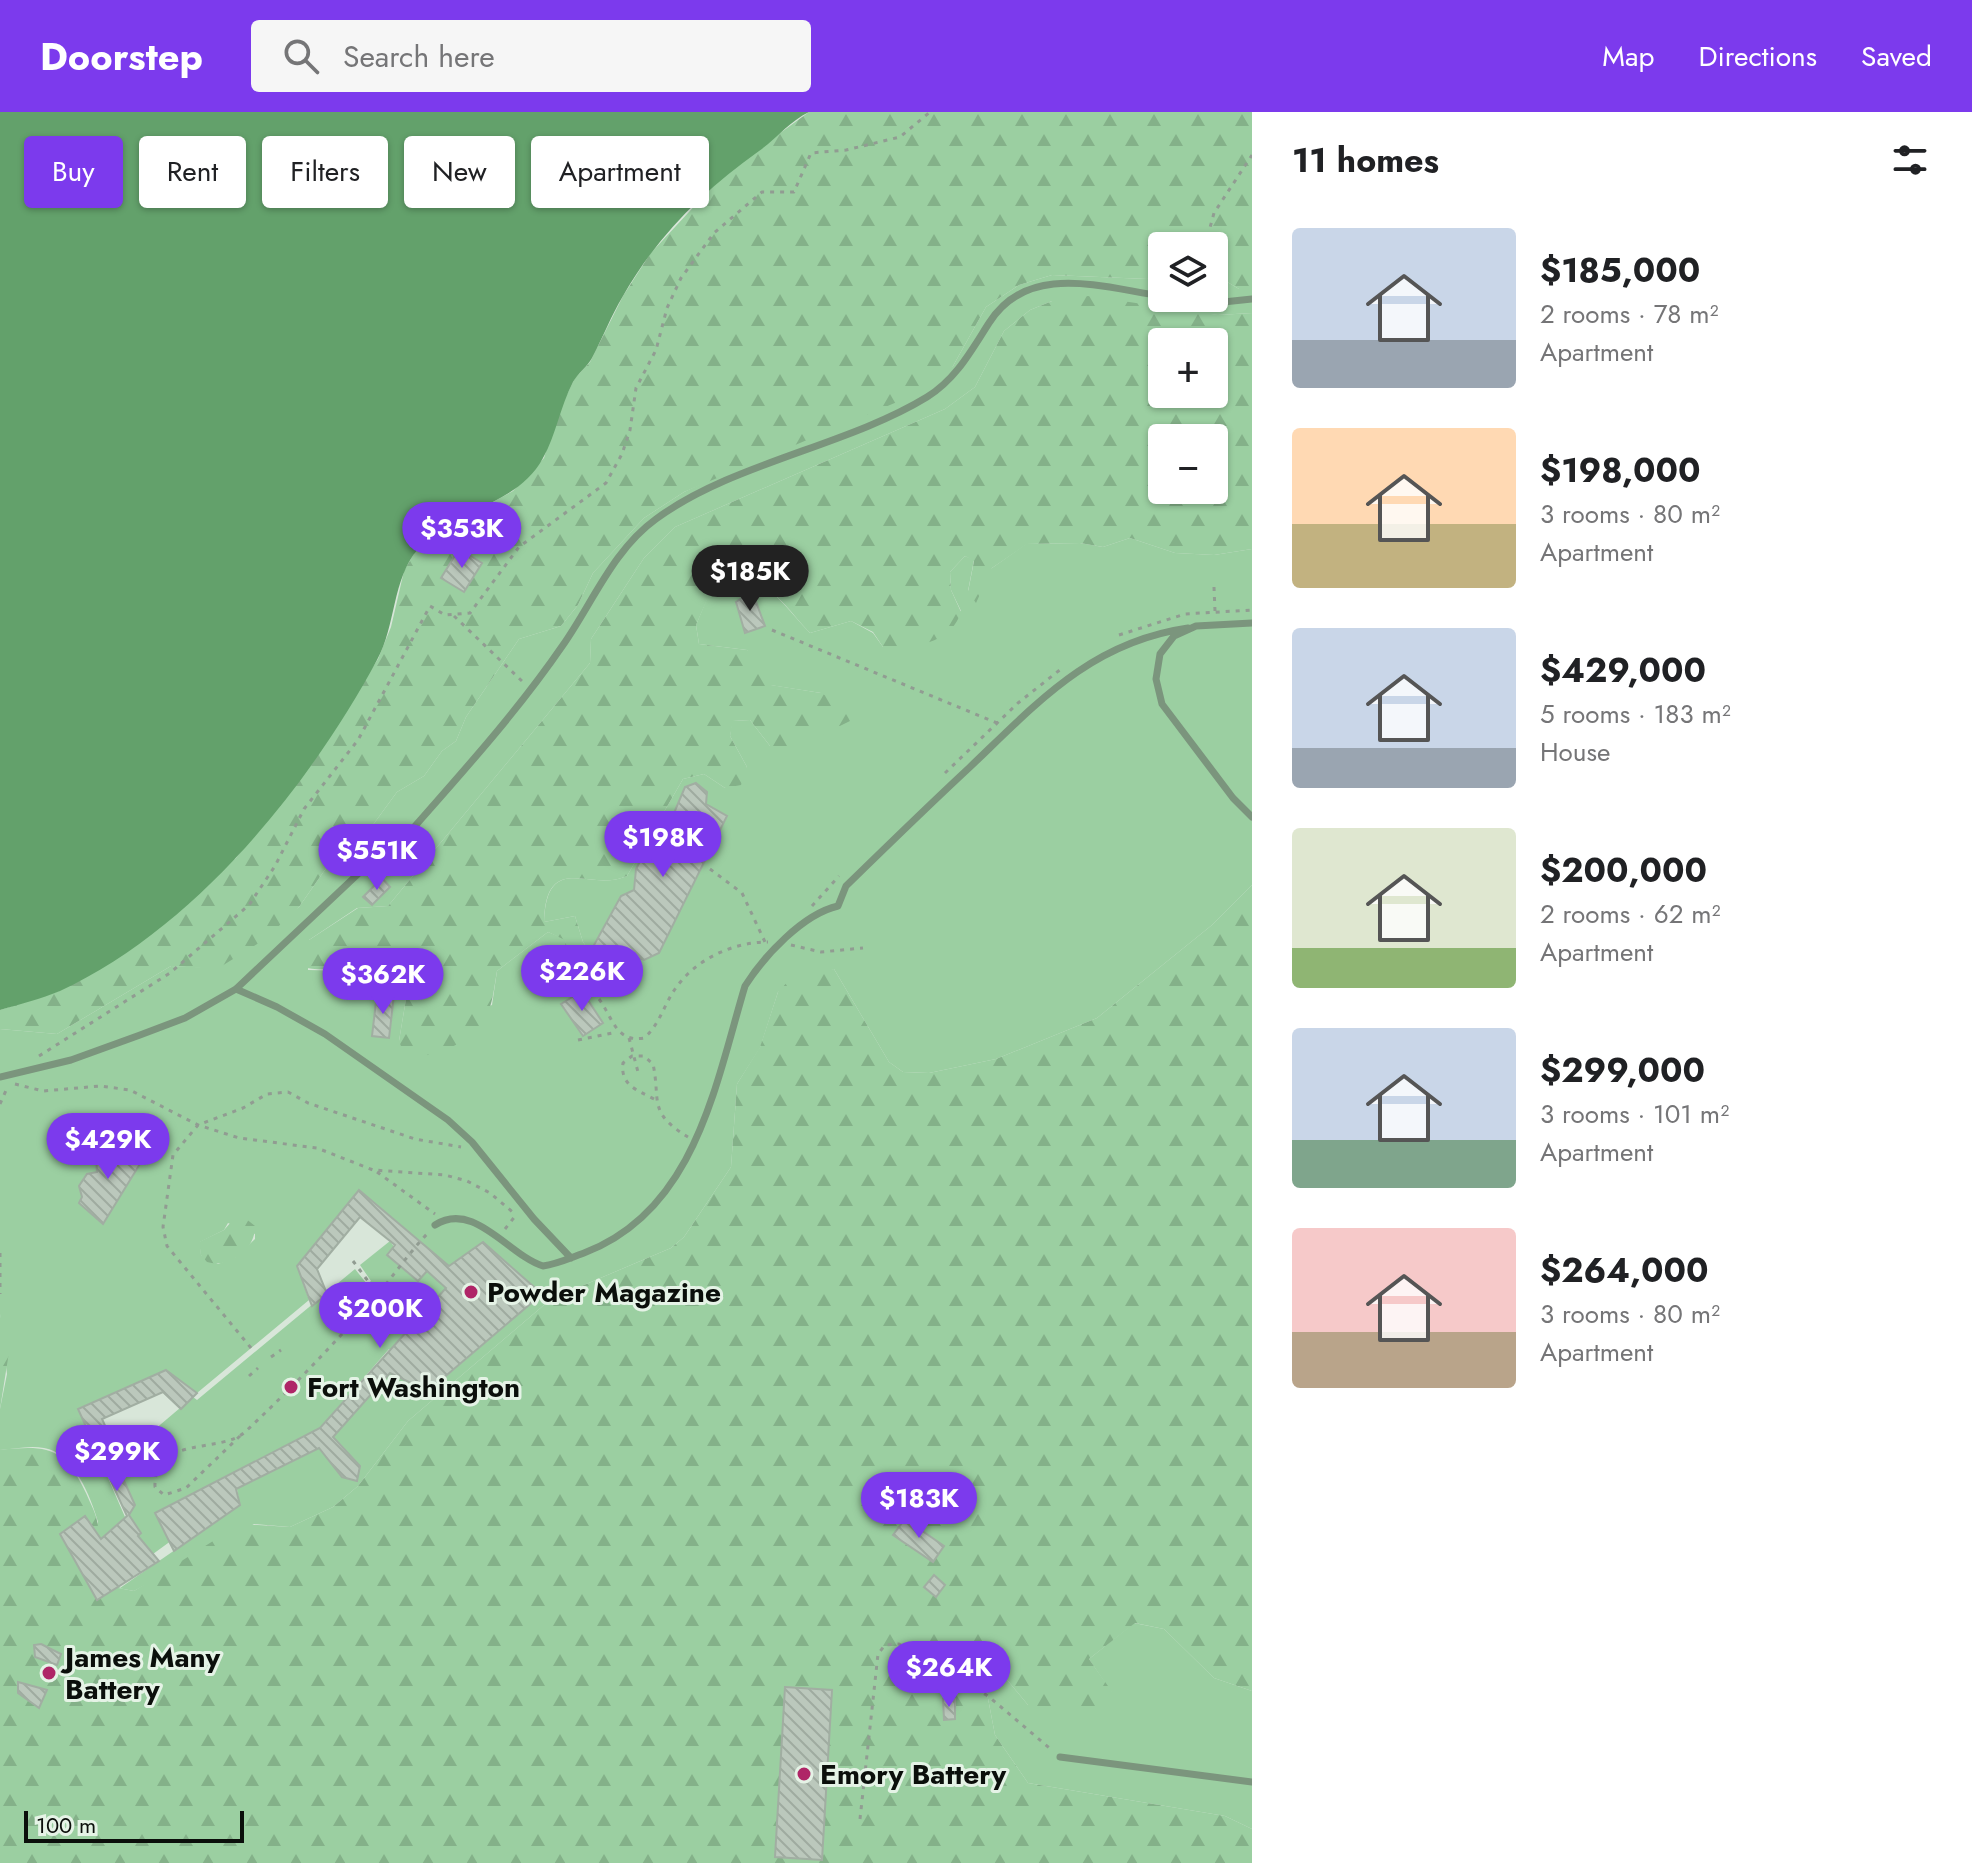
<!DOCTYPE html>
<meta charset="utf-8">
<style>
body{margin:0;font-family:Jost,sans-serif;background:#f6f6f6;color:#202124;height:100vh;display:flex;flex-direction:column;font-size:30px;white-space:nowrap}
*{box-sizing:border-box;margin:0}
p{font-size:26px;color:#757577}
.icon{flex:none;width:44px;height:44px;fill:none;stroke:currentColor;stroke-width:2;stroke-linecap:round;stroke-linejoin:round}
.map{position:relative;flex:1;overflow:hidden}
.sheet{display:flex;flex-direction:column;background:#fff;width:720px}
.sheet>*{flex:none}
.top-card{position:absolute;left:24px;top:24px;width:760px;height:72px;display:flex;gap:16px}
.tools{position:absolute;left:1148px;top:120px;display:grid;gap:16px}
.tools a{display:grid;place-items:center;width:80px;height:80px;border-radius:8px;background:#fff;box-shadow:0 2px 6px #0004;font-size:40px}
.scale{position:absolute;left:24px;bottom:20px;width:220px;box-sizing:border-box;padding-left:8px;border:4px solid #0b0f0b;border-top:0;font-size:22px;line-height:28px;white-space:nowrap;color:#0b0f0b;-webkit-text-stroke:6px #e5f3e6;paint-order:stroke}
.price{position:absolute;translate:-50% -68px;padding:0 18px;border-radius:28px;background:#7c3aed;color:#fff;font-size:26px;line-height:52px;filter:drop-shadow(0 2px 4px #0008)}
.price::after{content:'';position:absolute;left:50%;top:48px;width:24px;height:18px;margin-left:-12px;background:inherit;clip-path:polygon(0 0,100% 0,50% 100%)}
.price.current{background:#222;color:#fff}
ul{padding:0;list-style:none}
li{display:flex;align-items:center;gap:24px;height:200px;padding:0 40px}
li span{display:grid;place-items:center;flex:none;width:224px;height:160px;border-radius:8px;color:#555}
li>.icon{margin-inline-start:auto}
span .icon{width:96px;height:96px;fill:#fffc;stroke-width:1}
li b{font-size:34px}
h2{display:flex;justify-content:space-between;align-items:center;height:96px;padding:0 40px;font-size:34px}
.pill{padding:0 28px;border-radius:8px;background:#fff;box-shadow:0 2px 6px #0004;font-size:28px;line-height:72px}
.pill.current{background:#7c3aed;color:#fff}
header{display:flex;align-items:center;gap:48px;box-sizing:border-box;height:112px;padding:0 40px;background:#7c3aed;color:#fff}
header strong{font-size:38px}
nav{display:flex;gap:44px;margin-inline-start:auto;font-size:28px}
.search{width:560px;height:72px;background:#f6f6f6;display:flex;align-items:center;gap:20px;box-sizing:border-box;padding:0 28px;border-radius:8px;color:#757577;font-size:30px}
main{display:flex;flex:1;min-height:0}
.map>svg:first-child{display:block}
</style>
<header>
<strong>Doorstep</strong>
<div class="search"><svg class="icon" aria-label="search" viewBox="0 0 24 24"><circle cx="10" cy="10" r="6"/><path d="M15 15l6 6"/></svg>Search here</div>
<nav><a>Map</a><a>Directions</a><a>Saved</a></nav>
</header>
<main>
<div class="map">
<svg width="1252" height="1751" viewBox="0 0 1252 1751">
<defs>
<pattern id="forest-firs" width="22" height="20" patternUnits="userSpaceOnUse" patternTransform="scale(2)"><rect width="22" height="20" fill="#9bcfa1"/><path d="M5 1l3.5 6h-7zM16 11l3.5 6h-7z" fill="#84b189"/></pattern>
<pattern id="building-back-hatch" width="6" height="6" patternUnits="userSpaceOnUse" patternTransform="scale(2)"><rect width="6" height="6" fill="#bbc8bc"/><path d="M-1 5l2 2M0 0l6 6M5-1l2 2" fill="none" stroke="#9faba0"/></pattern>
</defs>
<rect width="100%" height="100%" fill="#d8e6d9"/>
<path fill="#9bcfa1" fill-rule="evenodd" d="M1214 162 1239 177H1252V201L1218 203 1052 189 1030 198 1004 219 975 275 945 297 675 415 644 446 591 527 590 551 388 794 357 796 309 828 308 858 352 859 381 874 407 881 399 929 492 893 497 859 548 820 565 827V855L600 853 583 830 575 804 544 810C547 738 590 781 627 764L683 667 704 662 725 676 747 655 730 624 732 609 750 608 770 634 821 581 770 573 747 538 699 532 696 513 716 465C768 462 777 487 810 521L851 509 873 521 883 535 961 499 951 478 950 460 965 444 974 448 968 479 992 456 1026 432 1080 431 1103 435 1130 426 1175 441 1214 443 1252 437V773L1212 813 1097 906 996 947 929 961 903 960 889 950 834 857 778 880 760 936 737 972 731 1055 684 1125 671 1136 551 1187 408 1309 358 1374 333 1395 290 1415 254 1412 134 1479 113 1475 89 1431 98 1410C91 1385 73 1340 44 1336 30 1333 14 1337 0 1338V1297L7 1262 0 1202V917L57 922 171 854 217 856 299 795 329 752 356 736 397 680 424 664 442 639 456 629 466 605 519 527 561 514 578 493 593 461 644 406 684 380 953 254 986 195 1019 173 1052 163 1147 167 1162 165V186H1214ZM358 1079 449 1154 541 1183 429 1279 390 1261 333 1325 360 1354 357 1369 342 1365 320 1336 237 1377 240 1393 120 1476 95 1432 125 1405 78 1297 166 1258 197 1281 309 1188 297 1154ZM228 1111 255 1122V1127L236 1145 218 1152 201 1143 200 1130 224 1118Z
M390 1129 418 1169 427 1159 448 1178 409 1246 389 1237 320 1316 220 1367 223 1391 153 1442 121 1438 140 1421 129 1403 135 1393 115 1349 148 1322 159 1337 165 1334 154 1318 193 1285 197 1288 355 1157 367 1172 371 1169 360 1153Z
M1134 1511 1164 1517 1214 1566 1252 1579V1717L1225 1704 1028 1671 995 1623 982 1555 986 1549 994 1552 1028 1593 1114 1584 1089 1547Z"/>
<path fill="url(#forest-firs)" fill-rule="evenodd" d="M809 0H1252V177H1239L1214 162V134H1162V165L1147 167 1052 163 1019 173 986 195 953 254 916 282 684 380 644 406 593 461 578 493 561 514 519 527 466 605 456 629 442 639 424 664 397 680 356 736 329 752 299 795 265 827 217 857 171 854 57 922 0 917V898L59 879 236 746 302 663 378 547 391 515 404 459 416 438 432 423 513 379 544 346 558 300 575 266 590 250 623 184 650 142 725 61Z
M1088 184 1218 203 1252 201V437L1214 443 1175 441 1130 426 1103 435 1080 431 1027 432 992 456 976 491 968 480 974 449 965 444 950 460 951 478 961 500C951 532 912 537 883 535L873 520 851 509 810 521C778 487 768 462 717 465L696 513 699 532 747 538 765 550 771 573 821 581 846 594 850 609 789 639 770 634 750 608 733 609 730 624 747 655 741 673 725 676 704 662 683 667 627 764C591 781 546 738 544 810L575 804 583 830 600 853 599 866C564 870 566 858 565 828L548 820 497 859C494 876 493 892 485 907 472 930 428 951 404 942L399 929 407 881C387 876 371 865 353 859 333 853 315 863 297 851L309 828 358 796 388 794 590 551 591 527 644 446 675 415 945 297 975 275 1004 219 1030 198 1052 189ZM1214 230V282H1162V230ZM1214 326V378H1162V326Z
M1252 773V1579L1214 1566 1164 1517 1135 1511 1089 1547 1115 1584 1113 1599 1104 1603 1028 1593 994 1552 986 1549 982 1555 995 1623 1028 1671 1225 1704 1252 1717V1751H0V1338C48 1333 64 1335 86 1381 91 1393 98 1404 98 1417L92 1425 113 1475 134 1479 240 1412 290 1415 333 1395 358 1374 408 1309 551 1187 671 1136 684 1125 731 1055 737 972 760 935 778 880 795 862 834 857 889 950 903 960 929 961 996 947 1097 906 1212 813Z
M245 1106 255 1114C256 1137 229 1157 207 1150L201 1143 199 1130 224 1118 232 1109Z
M0 1202 9 1240 0 1297Z"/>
<path fill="#63a16b" d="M0 0H809C790 9 776 27 759 39 704 78 657 124 623 184 611 204 603 225 592 246 587 255 578 261 573 270 560 295 556 323 543 346 517 395 451 397 418 437 392 467 396 514 377 548 308 676 194 817 60 879 41 887 20 892 0 898Z"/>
<path fill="url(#building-back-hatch)" stroke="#a1aea2" stroke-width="2" d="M459 437 482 451 464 480 441 466Z
M752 479 765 514 745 521 736 490Z
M696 671 707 680 706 692 727 704 659 841 644 848 631 843 627 852 594 833 621 784 634 778 636 757 661 709 674 701 685 675Z
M382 766 390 775 372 793 363 785Z
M582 879 603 911 583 924 561 892Z
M377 881 394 883 389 926 372 924Z
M106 1034H118L143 1047 103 1112 79 1091 82 1085 79 1074 87 1062 97 1060 96 1044Z
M359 1078 449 1154 483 1130 542 1182 428 1279 390 1261 333 1325 360 1354 357 1369 342 1365 319 1336 236 1377 240 1393 174 1439 155 1401 320 1316 446 1176 427 1159 418 1169 387 1143 395 1133 360 1105 317 1157 327 1182 312 1194 297 1154Z
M166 1258 197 1281 181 1297 163 1280 102 1307 120 1346 115 1349 135 1393 129 1403 141 1421 138 1424 159 1449 97 1488 60 1422 85 1404 101 1427 127 1404 78 1297Z
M905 1407 944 1434 933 1450 893 1423Z
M934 1463 945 1473 936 1485 924 1475Z
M41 1532 61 1542 57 1553 35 1545 34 1533Z
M18 1570 47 1578 39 1596 18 1581Z
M785 1575 832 1578 822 1748 775 1745Z
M943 1587H955V1607L944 1608Z"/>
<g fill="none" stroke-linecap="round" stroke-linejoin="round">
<path stroke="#919c92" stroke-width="3" stroke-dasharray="4 6" stroke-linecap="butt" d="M1205 134 1214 101 1252 43
M1214 475 1215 499
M454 504 523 570
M772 518 997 611
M1119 523 1185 502 1252 498
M945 661 1018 591 1061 557
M710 757 742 781 765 830
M812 794 839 764
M791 833 821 840 863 836
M599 887C613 906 616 931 644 926 656 916 661 902 668 889 686 852 728 830 768 830
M629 926 638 960
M578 928 617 920
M39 944 170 861 249 793 275 754 304 697 358 628 430 494 445 503 470 501 519 435 606 371 622 342 630 318 636 276 656 238 667 196 681 166 714 121 762 80H794L811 41 846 38 900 25 930 0
M15 972 43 979 100 974 130 978 198 1013 239 1026 317 1036 373 1058 445 1063 467 1069 490 1081 515 1102
M654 987C637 978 620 973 623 951L632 944H644L653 952C661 989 647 1000 688 1025
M0 992 8 974
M377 1060 435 1102
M505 1117 516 1103
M0 1141V1182
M353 1149 377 1181
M251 1236 167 1134 163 1115 173 1043 198 1013 243 996 267 982 288 980 308 991 415 1027 461 1035
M271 1245 281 1238
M249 1264 258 1256
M145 1314 170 1345
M240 1324 186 1376 164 1383 155 1375C153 1323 221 1342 245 1320 291 1277 335 1231 377 1183 394 1163 409 1141 427 1122
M860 1707 878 1542 885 1533 899 1532 988 1584 1053 1639"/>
<path stroke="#7b957d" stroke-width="7" d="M1173 186 1214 191 1252 187
M1252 511 1196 514 1174 524 1160 542 1156 567 1162 592 1233 686 1252 705
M376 742a15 15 0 1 1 30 0a15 15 0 1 1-30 0Z
M401 730C457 666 515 603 563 533 593 490 613 438 656 407 732 351 847 334 927 285 956 267 971 239 989 211 1028 149 1104 176 1162 184
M236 877 277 895 325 922 448 1008 472 1030 534 1107 571 1146
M0 965 71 948 140 923 185 906 236 877 376 745
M435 1113C474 1088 508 1143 543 1154 557 1152 570 1146 584 1141 695 1099 715 974 745 874 764 844 803 802 838 794L846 774C887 734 928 694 970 655 1037 591 1091 530 1188 516
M1060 1645 1252 1670"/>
</g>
<g fill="#af2667" stroke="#e5f3e6" stroke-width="3">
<circle cx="471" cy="1180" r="8"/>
<circle cx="291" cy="1275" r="8"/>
<circle cx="49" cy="1561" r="8"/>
<circle cx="804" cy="1662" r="8"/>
</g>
<g text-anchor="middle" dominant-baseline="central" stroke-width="6" stroke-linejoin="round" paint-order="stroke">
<g font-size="28" font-weight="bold" fill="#0b0f0b" stroke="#e5f3e6" text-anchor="start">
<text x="487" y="1180">Powder Magazine</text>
<text x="307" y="1275">Fort Washington</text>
<text x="65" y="1545">James Many<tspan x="65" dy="32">Battery</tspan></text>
<text x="820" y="1662">Emory Battery</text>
</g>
</g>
</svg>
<div class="tools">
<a><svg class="icon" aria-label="layers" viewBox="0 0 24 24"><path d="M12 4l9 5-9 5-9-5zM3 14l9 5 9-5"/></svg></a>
<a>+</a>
<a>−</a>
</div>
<div class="scale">100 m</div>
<b class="price" style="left:462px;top:458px">$353K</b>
<b class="price current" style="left:750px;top:501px">$185K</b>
<b class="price" style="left:663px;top:767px">$198K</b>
<b class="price" style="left:377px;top:780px">$551K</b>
<b class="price" style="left:582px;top:901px">$226K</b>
<b class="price" style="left:383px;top:904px">$362K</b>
<b class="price" style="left:108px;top:1069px">$429K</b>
<b class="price" style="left:380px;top:1238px">$200K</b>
<b class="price" style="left:117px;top:1381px">$299K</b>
<b class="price" style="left:919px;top:1428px">$183K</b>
<b class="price" style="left:949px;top:1597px">$264K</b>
<div class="top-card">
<a class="pill current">Buy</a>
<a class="pill">Rent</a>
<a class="pill">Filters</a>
<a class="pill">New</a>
<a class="pill">Apartment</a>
</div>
</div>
<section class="sheet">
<h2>11 homes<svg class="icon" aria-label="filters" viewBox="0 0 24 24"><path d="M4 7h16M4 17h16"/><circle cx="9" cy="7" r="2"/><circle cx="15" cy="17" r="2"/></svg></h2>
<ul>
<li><span style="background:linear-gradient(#c9d6e8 70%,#9aa5b1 0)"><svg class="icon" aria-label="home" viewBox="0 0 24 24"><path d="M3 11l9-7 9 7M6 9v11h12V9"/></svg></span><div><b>$185,000</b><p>2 rooms · 78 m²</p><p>Apartment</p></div></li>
<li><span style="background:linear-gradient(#ffd9b3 60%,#c2b280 0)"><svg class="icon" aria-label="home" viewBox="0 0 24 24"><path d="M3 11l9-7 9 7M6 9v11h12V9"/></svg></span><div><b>$198,000</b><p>3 rooms · 80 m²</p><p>Apartment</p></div></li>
<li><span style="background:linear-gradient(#c9d6e8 75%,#9aa5b1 0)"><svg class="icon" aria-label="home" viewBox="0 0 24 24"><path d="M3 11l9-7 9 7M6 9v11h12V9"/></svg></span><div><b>$429,000</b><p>5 rooms · 183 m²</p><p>House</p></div></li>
<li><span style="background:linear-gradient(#dfe7d0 75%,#8fb573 0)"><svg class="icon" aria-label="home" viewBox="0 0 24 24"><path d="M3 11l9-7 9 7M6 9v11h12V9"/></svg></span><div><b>$200,000</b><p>2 rooms · 62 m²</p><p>Apartment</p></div></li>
<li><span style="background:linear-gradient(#c9d6e8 70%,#7fa58c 0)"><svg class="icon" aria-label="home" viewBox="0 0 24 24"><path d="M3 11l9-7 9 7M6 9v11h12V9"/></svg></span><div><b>$299,000</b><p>3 rooms · 101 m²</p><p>Apartment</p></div></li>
<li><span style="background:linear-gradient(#f6c9c9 65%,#b9a48a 0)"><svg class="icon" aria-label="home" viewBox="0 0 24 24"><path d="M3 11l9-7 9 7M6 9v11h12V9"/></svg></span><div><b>$264,000</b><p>3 rooms · 80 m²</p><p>Apartment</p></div></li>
</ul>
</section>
</main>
